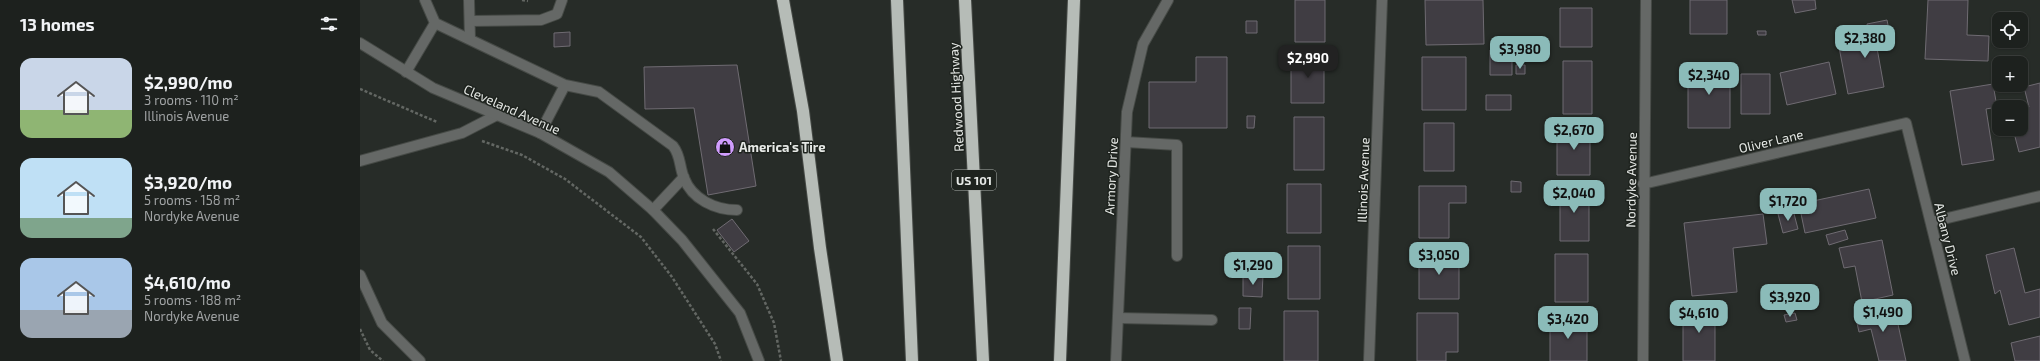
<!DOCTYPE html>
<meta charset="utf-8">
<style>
body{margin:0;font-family:"Exo 2",sans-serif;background:#252927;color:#f1f3f6;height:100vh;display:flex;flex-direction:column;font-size:15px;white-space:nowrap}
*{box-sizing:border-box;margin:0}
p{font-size:13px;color:#a0a3a4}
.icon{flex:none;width:22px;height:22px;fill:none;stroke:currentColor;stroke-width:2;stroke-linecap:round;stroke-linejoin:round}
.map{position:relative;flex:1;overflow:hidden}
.drawer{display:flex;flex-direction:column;background:#1d211e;width:360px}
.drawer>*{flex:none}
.buttons{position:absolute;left:1632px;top:12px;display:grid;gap:8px}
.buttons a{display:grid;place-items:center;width:36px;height:36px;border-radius:8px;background:#1d211e;box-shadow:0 1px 3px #0004,0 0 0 1px #3b3e3c;font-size:20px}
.price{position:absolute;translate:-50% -34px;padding:0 9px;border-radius:8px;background:#8bbbb9;color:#111;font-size:13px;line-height:26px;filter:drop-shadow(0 1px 2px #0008)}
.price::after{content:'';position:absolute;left:50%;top:24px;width:12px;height:9px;margin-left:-6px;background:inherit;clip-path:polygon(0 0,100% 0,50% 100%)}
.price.active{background:#222;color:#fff}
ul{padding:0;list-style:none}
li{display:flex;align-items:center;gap:12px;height:100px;padding:0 20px}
li span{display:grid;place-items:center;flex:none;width:112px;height:80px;border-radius:12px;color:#555}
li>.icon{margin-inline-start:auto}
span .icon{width:48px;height:48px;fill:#fffc;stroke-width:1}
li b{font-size:17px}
h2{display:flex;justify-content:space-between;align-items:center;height:48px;padding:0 20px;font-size:17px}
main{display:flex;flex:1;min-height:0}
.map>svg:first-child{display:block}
</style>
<main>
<section class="drawer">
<h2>13 homes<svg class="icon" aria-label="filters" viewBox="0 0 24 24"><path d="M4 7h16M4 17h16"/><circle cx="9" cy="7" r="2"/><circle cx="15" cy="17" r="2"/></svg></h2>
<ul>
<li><span style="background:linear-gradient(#c9d6e8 65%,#8fb573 0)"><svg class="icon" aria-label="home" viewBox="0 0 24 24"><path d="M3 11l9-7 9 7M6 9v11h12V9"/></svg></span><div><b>$2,990/mo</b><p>3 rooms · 110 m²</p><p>Illinois Avenue</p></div></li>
<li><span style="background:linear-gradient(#bfe0f5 75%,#7fa58c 0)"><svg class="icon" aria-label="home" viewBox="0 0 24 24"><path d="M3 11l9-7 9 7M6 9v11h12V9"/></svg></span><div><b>$3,920/mo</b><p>5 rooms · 158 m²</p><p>Nordyke Avenue</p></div></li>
<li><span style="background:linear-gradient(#a9c7e8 65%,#9aa5b1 0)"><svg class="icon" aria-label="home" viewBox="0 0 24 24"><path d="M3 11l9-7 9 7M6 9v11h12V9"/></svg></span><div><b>$4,610/mo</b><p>5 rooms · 188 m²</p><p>Nordyke Avenue</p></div></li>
</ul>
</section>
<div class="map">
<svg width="1680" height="361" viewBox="0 0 1680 361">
<rect width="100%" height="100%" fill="#272c28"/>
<path fill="#403d43" stroke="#6f6b72" d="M935 0H965V42H935Z
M1065 0H1123L1124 44 1066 45Z
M1330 0H1367V34H1330Z
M1432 0H1455L1456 9 1435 13Z
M1568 0H1608L1607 35 1629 36 1628 61 1565 59Z
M1200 8H1232V47H1200Z
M1527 20 1532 45 1517 48 1524 87 1488 94 1478 42 1509 37 1507 24Z
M886 21H897V33H886Z
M1397 31H1406V35H1398Z
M210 32V46L194 47V33Z
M1130 50H1152V75H1130Z
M931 55H964V103H931Z
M836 57H867V128H789V82H836Z
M1062 57H1106V110H1062Z
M1203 61H1232V114H1203Z
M1469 62 1476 94 1427 105 1420 73Z
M1328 64H1370V128H1328Z
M377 65 396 186 348 195 334 108 285 109 284 67Z
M1156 65H1165V74H1156Z
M1381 74H1410V114H1381Z
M1680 83V147L1659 152 1653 129H1661V109L1669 107 1664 87Z
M1633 84 1637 107 1626 109 1634 160 1602 165 1590 91Z
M1126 95H1151V110H1126Z
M887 116H895L894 128H887Z
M934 117H964V170H934Z
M1064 123H1094V171H1064Z
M1197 127H1230V175H1197Z
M1151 181 1161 182V192H1151Z
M927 184H961V233H927Z
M1059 186H1106V203H1089V238H1059Z
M1200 188H1229V241H1200Z
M1509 189 1516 218 1445 233 1439 204Z
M1433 210 1438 229 1423 233 1418 214Z
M1403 214 1407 244 1373 248 1377 292 1332 296 1324 223Z
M372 219 389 241 374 252 357 230Z
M1485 230 1488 239 1469 245 1466 235Z
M1522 240 1533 295 1502 302 1495 266 1484 268 1479 248Z
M928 246H960V299H928Z
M1654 248 1665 293 1680 289V317L1649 325 1640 290 1635 294 1626 255Z
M1059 252H1099V299H1059Z
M1195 254H1228V302H1195Z
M883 275H903L902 297 883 296Z
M1534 306 1546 361H1519L1511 329 1499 332 1495 314Z
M1323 307H1355V361H1323Z
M879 308H891L890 329H879Z
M924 311H958V361H924Z
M1057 313H1098V352H1086V361H1057Z
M1435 313 1437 320 1426 322 1424 315Z
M1190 320H1227V361H1190Z
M1680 336V361H1655L1651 343Z"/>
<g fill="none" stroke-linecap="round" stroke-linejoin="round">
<g stroke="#464a46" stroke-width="12">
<path id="service" d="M65 0 75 23 205 85 239 92 313 146C321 156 319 166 324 178 332 199 355 210 377 210
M109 0 110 39
M110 21 181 20 197 14 202 0
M46 72 75 23
M180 133 205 85
M766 142 817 145V256
M0 161 102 133 135 116
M293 210 324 177
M0 275 22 323 60 361
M758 318 852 320"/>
</g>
<g stroke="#464a46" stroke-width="12">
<path id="minor" d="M1283 184 1546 123 1605 361
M1571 222 1680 196
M756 361 767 112 783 44 808 0
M1009 361 1022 0
M1283 361 1286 0"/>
</g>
<g stroke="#464a46" stroke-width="12">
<path id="tertiary" d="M0 43 73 88 180 133 249 172 293 210 322 240 380 313 399 361"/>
</g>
<g stroke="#464a46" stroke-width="14">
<path id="motorway" d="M423 0 443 111 460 248 477 361
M537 0 552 361
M605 0 623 361
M700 361 714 0"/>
</g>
<path stroke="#636763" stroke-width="2.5" stroke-dasharray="3 2" stroke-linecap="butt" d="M162 0 168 1
M0 89 77 122
M122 141 162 155 205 179 281 237 312 277 355 344 361 361
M353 229 397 284 414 323 421 361
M0 329 10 350 23 361"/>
<use href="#service" stroke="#656866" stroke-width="10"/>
<use href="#minor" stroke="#656866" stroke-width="10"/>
<use href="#tertiary" stroke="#656866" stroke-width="10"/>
<use href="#motorway" stroke="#b6bcb7" stroke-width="12"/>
</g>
<defs>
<g id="shop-disc" transform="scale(1)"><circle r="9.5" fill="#d19dfe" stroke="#1e231e"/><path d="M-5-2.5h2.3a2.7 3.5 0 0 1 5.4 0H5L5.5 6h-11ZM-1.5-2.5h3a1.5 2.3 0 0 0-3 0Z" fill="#111"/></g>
</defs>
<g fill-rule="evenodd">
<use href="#shop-disc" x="365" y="147"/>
</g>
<g text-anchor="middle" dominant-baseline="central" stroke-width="3" stroke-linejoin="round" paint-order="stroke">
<rect fill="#1e231e" stroke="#aaaeaa" stroke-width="1" x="592" y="170" width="44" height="20" rx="3"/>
<g font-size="12" font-weight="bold" fill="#e6e9e6">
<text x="614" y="180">US 101</text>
</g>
<g font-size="13" fill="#e6e9e6" stroke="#1e231e">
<text transform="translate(596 97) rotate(-93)">Redwood Highway</text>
<text transform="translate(152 109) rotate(24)">Cleveland Avenue</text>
<text transform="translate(1411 141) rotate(-13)">Oliver Lane</text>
<text transform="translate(751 176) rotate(-87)">Armory Drive</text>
<text transform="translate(1003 180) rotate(-88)">Illinois Avenue</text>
<text transform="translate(1271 180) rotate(-89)">Nordyke Avenue</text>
<text transform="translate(1588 239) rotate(76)">Albany Drive</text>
</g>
<g font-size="13" font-weight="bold" fill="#e6e9e6" stroke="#1e231e" text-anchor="start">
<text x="379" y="147">America's Tire</text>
</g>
</g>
</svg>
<div class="buttons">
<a><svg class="icon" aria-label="locate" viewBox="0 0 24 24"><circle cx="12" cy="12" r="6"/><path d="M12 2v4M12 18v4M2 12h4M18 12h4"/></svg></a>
<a>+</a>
<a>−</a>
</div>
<b class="price" style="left:1505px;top:59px">$2,380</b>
<b class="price" style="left:1160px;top:70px">$3,980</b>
<b class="price active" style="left:948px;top:79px">$2,990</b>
<b class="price" style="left:1349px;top:96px">$2,340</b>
<b class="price" style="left:1214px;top:151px">$2,670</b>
<b class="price" style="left:1214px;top:214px">$2,040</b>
<b class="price" style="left:1428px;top:222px">$1,720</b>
<b class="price" style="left:1079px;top:276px">$3,050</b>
<b class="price" style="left:893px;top:286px">$1,290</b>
<b class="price" style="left:1430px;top:318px">$3,920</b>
<b class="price" style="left:1523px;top:333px">$1,490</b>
<b class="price" style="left:1339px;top:334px">$4,610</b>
<b class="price" style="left:1208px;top:340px">$3,420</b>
</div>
</main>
